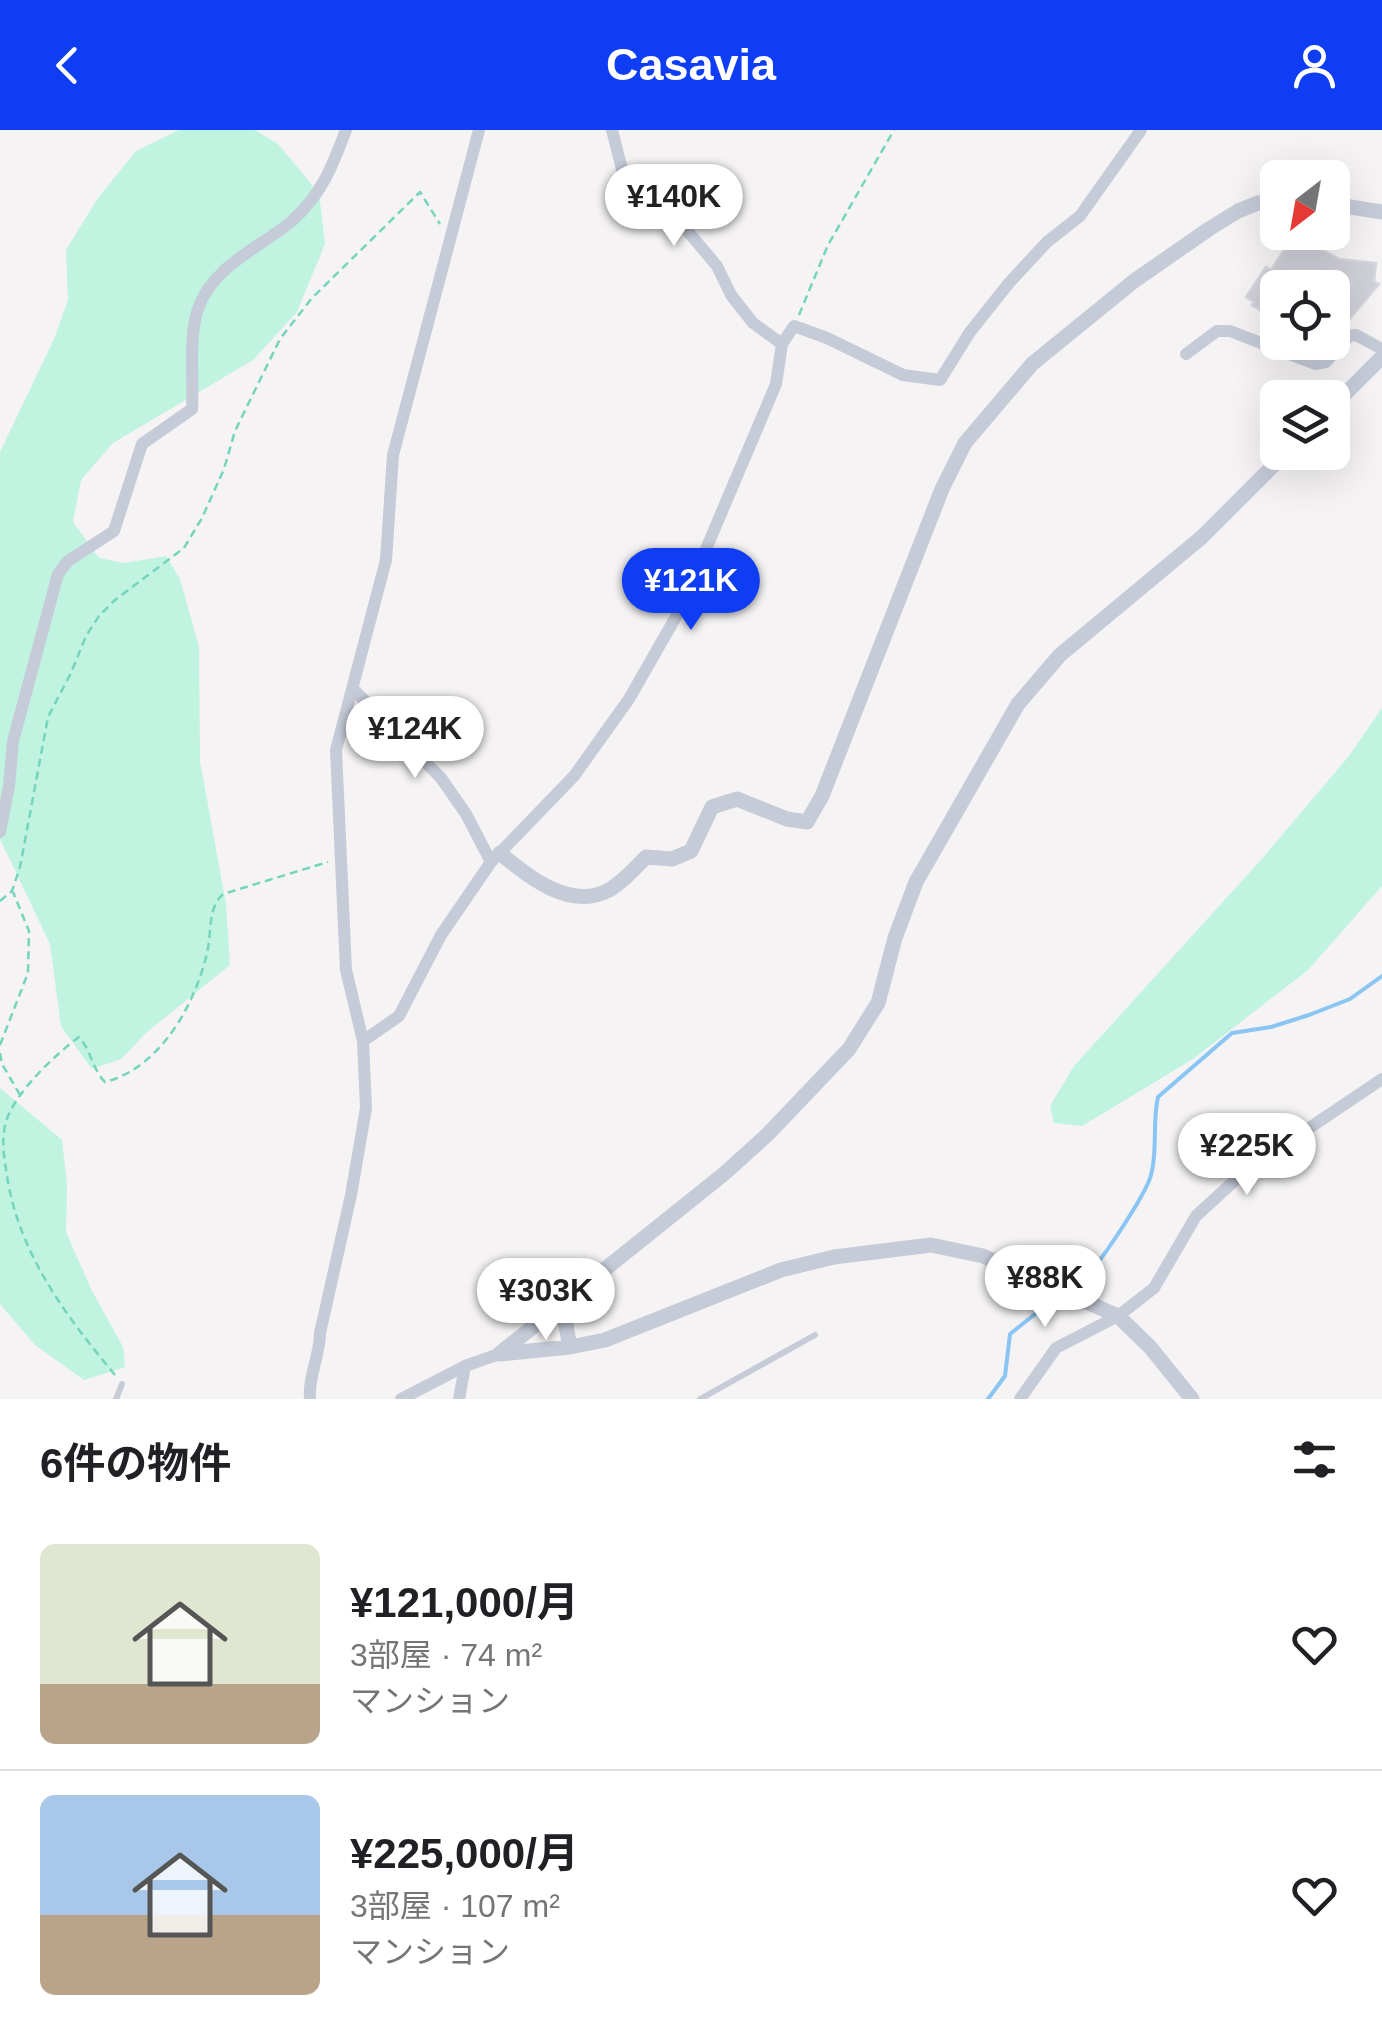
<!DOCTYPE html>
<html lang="ja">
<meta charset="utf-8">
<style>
body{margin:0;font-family:Helvetica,"Noto Sans JP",sans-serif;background:#f6f6f6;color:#202124;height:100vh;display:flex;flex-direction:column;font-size:38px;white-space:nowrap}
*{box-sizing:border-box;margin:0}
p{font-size:32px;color:#757577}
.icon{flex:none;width:55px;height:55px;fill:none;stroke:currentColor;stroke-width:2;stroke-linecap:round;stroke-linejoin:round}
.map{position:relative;height:1269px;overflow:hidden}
.panel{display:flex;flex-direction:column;background:#fff;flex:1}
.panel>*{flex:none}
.needle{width:65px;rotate:211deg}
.controls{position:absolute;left:1260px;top:30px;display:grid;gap:20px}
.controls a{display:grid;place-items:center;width:90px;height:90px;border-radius:15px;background:#fff;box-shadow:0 10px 40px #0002;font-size:50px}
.price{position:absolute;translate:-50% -85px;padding:0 22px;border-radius:35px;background:#fff;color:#222;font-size:32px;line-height:65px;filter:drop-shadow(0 2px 5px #0008)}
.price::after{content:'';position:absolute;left:50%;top:60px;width:30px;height:22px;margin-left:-15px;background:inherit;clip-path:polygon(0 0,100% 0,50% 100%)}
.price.selected{background:#0e3df3;color:#fff}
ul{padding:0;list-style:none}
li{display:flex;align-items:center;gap:30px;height:250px;padding:0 40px}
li+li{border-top:2px solid #e0e0e0}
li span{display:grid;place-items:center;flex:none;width:280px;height:200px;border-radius:15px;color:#555}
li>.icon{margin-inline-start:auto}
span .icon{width:120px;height:120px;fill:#fffc;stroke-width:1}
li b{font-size:42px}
h2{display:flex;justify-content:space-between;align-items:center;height:120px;padding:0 40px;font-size:42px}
header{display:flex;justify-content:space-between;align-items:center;height:130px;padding:0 40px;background:#0e3df3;color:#fff;font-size:45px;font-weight:700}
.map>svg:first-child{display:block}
</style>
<header><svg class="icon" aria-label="back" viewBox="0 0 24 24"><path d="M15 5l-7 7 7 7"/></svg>Casavia<svg class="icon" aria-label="person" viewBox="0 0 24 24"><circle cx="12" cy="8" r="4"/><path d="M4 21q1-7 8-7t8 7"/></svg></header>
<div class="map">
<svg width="1382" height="1269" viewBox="0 0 1382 1269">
<rect width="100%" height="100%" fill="#f5f3f3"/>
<path fill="#c0f3e0" d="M179 0H255L278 14 319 63 325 114 297 182 253 230 113 313 81 350 73 392 99 428 124 433 166 426 180 449 199 517 200 631 226 774 230 835 147 902 121 929 92 939 61 896 50 814 0 709V322L54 209 68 170 66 120 98 68 136 21Z
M1382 578V756L1308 840 1193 929 1082 996 1054 993 1050 976 1074 936 1260 731 1349 626Z
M0 958 62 1010 67 1055 66 1102 92 1161 123 1217 125 1237 84 1250 35 1215 0 1174Z"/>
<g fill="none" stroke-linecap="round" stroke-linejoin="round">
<path stroke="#8ac5f3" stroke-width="4" d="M1077 1155C1093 1146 1146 1064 1151 1045 1158 1020 1152 993 1158 967L1232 903 1271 897 1309 885 1350 869 1382 846
M988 1269 1005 1246 1010 1204 1055 1168"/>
</g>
<path fill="#cfd0d8" stroke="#d6d7de" stroke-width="2.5" d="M1295 102 1313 113 1320 114 1319 118 1339 129 1376 133 1374 152 1379 154 1332 210V158H1278V191L1252 175 1254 172 1246 167 1266 137 1271 140 1284 120 1285 111 1290 110Z"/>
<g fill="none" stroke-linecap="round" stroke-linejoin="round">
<path stroke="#75d4bc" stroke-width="2.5" stroke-dasharray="8 5" stroke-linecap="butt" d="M799 185 828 115 894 0
M0 771 12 761 20 737 48 587 71 543 86 506 99 486 115 470 184 418 202 388 224 339 235 301 280 209 312 168 420 62 440 94
M0 915 28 843 29 801 13 762
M0 923 2 934 20 965
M115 1245C66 1186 19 1124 7 1046 4 1026 0 1006 8 986 20 958 55 925 79 907 91 920 92 939 105 952 160 938 195 875 207 823 212 803 207 779 223 764L328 732"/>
<path stroke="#c6cbd8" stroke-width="6" d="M116 1269 122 1254
M700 1269 815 1205"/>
<path stroke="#c6cbd8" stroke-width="12" d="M612 0 624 47 643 74 685 98 717 136 731 165 753 193 782 214
M1186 224 1217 201H1230L1315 234 1326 232 1349 206 1356 205 1382 219
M354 560 441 648 466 684 491 732
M0 702 9 656 13 611 58 444 68 431 114 401 142 314 192 279C194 248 188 208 198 179 213 135 260 118 292 91 322 64 332 37 346 0
M363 911 399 886 441 805 491 732 574 646 629 569 681 478 776 254 782 214 794 196 827 208 903 245 940 250 970 202 1009 153 1047 112 1080 86 1141 0
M310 1269C308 1247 320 1225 320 1203L351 1065 366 978 363 911 346 840 336 620 386 430 393 325 479 0
M401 1269 465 1236 499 1224
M459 1269 465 1236
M1020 1269 1056 1218 1118 1186 1154 1158 1196 1086 1244 1042 1382 949"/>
<path stroke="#c6cbd8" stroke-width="15" d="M1332 74 1382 82
M1332 277 1382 227
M500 723C528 747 571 781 609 760 623 752 635 738 646 727L672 729 691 721 712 677 737 669 787 689 807 692 822 666 942 359 965 313 1032 234 1134 151 1209 99 1238 81 1258 73 1278 72
M568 1170 564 1185 570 1217
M499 1224 725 1043 768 1004 849 919 878 873 895 808 916 752 1018 574 1060 525 1202 407 1287 322
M499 1224 570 1217 605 1210 781 1140 834 1127 931 1115 983 1126 1118 1186 1150 1217 1192 1269"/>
</g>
</svg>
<div class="controls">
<a><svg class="needle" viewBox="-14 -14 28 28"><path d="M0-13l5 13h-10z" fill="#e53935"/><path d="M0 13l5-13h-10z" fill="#757577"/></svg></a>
<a><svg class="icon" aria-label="locate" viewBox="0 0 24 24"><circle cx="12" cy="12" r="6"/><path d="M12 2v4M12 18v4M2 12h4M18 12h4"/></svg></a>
<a><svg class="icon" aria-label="layers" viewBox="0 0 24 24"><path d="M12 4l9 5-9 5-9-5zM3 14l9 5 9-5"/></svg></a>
</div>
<b class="price" style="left:674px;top:119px">¥140K</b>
<b class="price selected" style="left:691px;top:503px">¥121K</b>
<b class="price" style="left:415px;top:651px">¥124K</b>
<b class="price" style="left:1247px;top:1068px">¥225K</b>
<b class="price" style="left:1045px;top:1200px">¥88K</b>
<b class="price" style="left:546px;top:1213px">¥303K</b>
</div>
<section class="panel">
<h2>6件の物件<svg class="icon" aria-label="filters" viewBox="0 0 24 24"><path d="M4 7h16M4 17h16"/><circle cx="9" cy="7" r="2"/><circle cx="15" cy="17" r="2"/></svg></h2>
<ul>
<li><span style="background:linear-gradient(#dfe7d0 70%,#b9a48a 0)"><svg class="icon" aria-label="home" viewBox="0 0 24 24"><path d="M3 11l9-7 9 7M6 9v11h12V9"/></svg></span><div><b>¥121,000/月</b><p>3部屋 · 74 m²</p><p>マンション</p></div><svg class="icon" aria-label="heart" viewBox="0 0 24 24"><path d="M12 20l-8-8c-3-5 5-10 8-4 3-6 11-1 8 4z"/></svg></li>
<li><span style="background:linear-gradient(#a9c7e8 60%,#b9a48a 0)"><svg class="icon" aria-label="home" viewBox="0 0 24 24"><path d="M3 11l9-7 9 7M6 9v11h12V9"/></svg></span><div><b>¥225,000/月</b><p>3部屋 · 107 m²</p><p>マンション</p></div><svg class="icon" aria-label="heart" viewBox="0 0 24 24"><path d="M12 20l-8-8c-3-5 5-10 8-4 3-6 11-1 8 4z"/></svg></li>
</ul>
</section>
